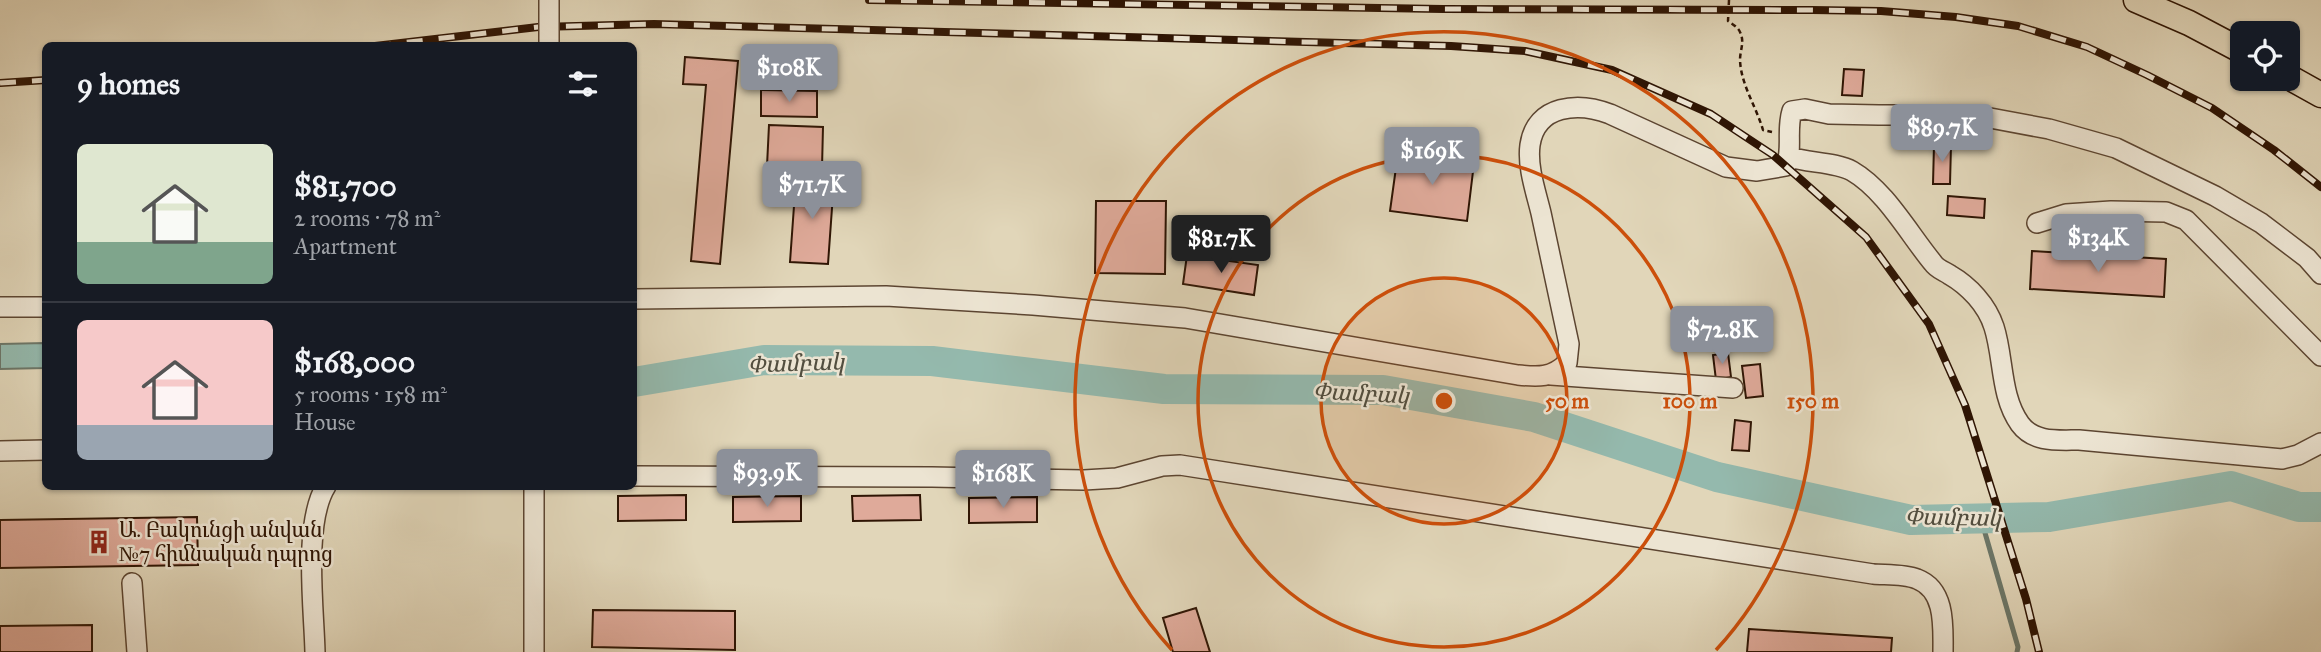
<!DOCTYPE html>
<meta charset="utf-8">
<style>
body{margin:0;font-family:"IM FELL Great Primer","Noto Serif Armenian",serif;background:#242831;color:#f1f3f6;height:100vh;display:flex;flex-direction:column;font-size:26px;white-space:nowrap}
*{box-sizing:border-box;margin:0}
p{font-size:23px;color:#9ea1a6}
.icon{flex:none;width:38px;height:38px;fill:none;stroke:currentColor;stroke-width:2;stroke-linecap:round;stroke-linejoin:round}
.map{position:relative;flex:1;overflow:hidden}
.sheet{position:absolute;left:42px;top:42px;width:595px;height:448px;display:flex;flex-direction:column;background:#171b24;border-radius:10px;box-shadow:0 2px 5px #0004}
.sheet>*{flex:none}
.fabs{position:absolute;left:2230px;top:21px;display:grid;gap:14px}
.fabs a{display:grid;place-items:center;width:70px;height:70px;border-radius:10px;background:#171b24;box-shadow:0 2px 5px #0004;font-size:35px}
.price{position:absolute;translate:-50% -60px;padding:0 16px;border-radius:7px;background:#8c9099;color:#fff;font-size:23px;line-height:46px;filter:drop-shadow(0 2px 4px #0008)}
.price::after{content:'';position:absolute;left:50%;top:42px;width:21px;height:16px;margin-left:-10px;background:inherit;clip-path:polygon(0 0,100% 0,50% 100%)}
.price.current{background:#222;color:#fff}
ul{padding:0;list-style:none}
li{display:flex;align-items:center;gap:21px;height:175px;padding:0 35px}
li+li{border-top:2px solid #363941}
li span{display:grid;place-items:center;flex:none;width:196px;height:140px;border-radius:10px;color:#555}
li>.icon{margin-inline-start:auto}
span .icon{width:84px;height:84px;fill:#fffc;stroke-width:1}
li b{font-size:30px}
h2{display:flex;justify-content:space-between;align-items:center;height:84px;padding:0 35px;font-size:30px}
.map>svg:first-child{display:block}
</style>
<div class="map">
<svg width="2321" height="652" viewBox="0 0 2321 652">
<rect width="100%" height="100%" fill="#e1d6b9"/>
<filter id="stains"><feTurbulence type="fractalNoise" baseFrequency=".00286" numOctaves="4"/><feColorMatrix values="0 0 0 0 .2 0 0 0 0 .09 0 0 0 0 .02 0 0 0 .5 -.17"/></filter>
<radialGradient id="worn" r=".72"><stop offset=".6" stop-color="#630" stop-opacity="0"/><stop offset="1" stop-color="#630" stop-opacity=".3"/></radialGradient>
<path fill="#94b9ad" stroke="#6c7769" stroke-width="2" d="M45 343V368L0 369V344Z"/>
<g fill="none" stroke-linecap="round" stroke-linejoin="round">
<path stroke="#6c7769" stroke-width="5" d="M1981 519 2018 647 2017 652"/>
<path stroke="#94b9ad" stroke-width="30" d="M634 382 764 360 932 361 1164 389 1383 390 1534 417 1717 477 1911 520 2049 517 2231 486 2299 507H2321"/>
</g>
<path fill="#dfaa9a" stroke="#2f1504" stroke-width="2" d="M685 57 738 61 720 264 691 261 706 85 683 84Z
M1844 69 1864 70 1862 96 1842 95Z
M761 90 817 91V117L761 116Z
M769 125 823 127 822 168 767 166Z
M1934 145H1951L1950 184H1933Z
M1398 153 1474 163 1467 221 1390 211Z
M796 178 834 180 828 264 790 262Z
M1948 196 1985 199 1984 218 1947 215Z
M1096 201H1166L1165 274 1095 273Z
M2032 251 2166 259 2164 297 2030 289Z
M1187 255 1258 265 1254 295 1183 284Z
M1728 353 1731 377 1716 380 1713 355Z
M1760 364 1763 396 1746 398 1742 366Z
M1735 420 1751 422 1749 451 1732 450Z
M686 495V520L618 521V496Z
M920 495 921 520 853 521 852 496Z
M801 496V521L733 522V497Z
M1037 497V522L969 523V498Z
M197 517 198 565 0 568V520Z
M1196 608 1210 652H1173L1163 618Z
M593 610 735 611V650L592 647Z
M92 625V652H0V626Z
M1749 629 1892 638 1891 652H1747Z"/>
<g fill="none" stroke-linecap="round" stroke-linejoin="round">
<g stroke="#5c4531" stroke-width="22">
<path id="minor" d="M1790 157C1808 163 1836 162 1852 171 1885 190 1909 234 1933 263 1937 269 1944 271 1950 275 1969 286 1987 305 1994 327 2004 358 2000 396 2020 424 2034 443 2058 440 2079 440L2282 459 2298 455 2321 443
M2037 223 2066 214 2111 211 2166 212 2186 220 2321 356
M634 299 886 296 1033 305 1185 318 1518 375C1538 377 1552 378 1567 363L1569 344C1560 300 1550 257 1541 213 1536 192 1527 167 1530 145 1536 104 1579 102 1610 114L1726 167 1757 171 1786 166C1793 149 1786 130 1792 111L1805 109 1829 114 1879 115H1974L2049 129 2116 148 2215 196 2261 223 2307 258 2321 274
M0 307H46
M1551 375 1733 388
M0 451 46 450
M634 476 932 477 1084 480 1117 478 1162 466 1180 465 1873 574C1887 575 1905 574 1917 579 1946 590 1943 627 1943 652
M132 583 137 652
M315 652C314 608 303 523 326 486
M534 652V486"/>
</g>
<g stroke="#2f1504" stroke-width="27">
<path id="major" d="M2136 0 2189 23 2242 51
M2287 76 2321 95"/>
</g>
<path stroke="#2f1504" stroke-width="2.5" stroke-dasharray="5 3.5" stroke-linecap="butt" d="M1729 0 1728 21C1732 24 1738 27 1740 32 1745 42 1740 50 1740 60 1741 85 1756 106 1763 130L1772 132"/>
<use href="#minor" stroke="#ece4d2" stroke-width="19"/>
<use href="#major" stroke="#e1d6b9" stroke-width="24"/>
<g stroke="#2f1504" stroke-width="8">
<path id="rail" d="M869 0 1443 9 1812 10 1881 11 1956 17 2018 26 2087 47 2147 75 2212 108 2274 150 2321 187
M375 46 538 27 654 24 1451 46 1525 51 1612 70 1711 114 1773 155 1866 237 1929 324 1965 405 2026 599 2039 652
M0 83 46 80"/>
</g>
<use href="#rail" stroke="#ece4d2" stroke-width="5" stroke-dasharray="16" stroke-linecap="butt"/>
<g stroke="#5c4531" stroke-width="22" stroke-linecap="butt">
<path id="minor-bridge" d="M549 46V0"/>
</g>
<use href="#minor-bridge" stroke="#ece4d2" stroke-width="19"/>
</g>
<circle cx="1444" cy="401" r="123" fill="#cc4f0b" fill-opacity=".12"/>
<g fill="none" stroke="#cc4f0b" stroke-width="3.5">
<circle cx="1444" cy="401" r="123"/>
<circle cx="1444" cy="401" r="246"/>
<path d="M1172 650A369 369 0 1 1 1716 650"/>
</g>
<defs>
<g id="building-bare" transform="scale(1.89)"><path d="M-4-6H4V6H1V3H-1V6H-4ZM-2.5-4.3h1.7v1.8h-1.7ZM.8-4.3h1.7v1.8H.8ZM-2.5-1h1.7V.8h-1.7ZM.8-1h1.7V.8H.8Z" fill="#8f2418" stroke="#ece4d2" stroke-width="2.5" paint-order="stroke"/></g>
</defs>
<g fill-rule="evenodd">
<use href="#building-bare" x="99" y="542"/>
</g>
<g text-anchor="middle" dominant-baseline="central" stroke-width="5" stroke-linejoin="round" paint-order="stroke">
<g font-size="21" fill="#2f1504" stroke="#ece4d2" text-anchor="start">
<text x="119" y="530">Ա. Բակունցի անվան<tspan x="119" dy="24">№7 հիմնական դպրոց</tspan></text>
</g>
<g font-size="23" font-style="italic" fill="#524e3f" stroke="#ece4d2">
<text transform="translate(796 363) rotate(-2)">Փամբակ</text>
<text transform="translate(1361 393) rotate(3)">Փամբակ</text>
<text transform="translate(1953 517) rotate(1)">Փամբակ</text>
</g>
</g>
<circle cx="1444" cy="401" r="10" fill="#cc4f0b" stroke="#ece4d2" stroke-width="3.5"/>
<g font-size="21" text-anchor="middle" font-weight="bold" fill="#cc4f0b" stroke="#ece4d2" stroke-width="5" stroke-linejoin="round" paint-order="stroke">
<text x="1567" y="408">50 m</text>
<text x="1690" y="408">100 m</text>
<text x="1813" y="408">150 m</text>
</g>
<rect width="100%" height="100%" filter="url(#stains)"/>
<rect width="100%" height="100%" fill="url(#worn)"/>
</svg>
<div class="fabs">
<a><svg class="icon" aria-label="locate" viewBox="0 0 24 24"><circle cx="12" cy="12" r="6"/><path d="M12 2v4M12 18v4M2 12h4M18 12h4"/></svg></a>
</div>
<b class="price" style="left:789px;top:104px">$108K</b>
<b class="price" style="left:1942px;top:164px">$89.7K</b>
<b class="price" style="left:1432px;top:187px">$169K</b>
<b class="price" style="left:812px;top:221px">$71.7K</b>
<b class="price" style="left:2098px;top:274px">$134K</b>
<b class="price current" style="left:1221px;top:275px">$81.7K</b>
<b class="price" style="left:1722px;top:366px">$72.8K</b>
<b class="price" style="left:767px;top:509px">$93.9K</b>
<b class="price" style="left:1003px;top:510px">$168K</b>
<section class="sheet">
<h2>9 homes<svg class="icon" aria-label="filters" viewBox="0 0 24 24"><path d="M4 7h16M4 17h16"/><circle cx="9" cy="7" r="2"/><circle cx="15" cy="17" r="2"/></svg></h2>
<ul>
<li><span style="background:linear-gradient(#dfe7d0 70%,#7fa58c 0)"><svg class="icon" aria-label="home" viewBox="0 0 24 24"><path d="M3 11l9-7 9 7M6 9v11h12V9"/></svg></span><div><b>$81,700</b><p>2 rooms · 78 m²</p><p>Apartment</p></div></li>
<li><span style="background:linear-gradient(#f6c9c9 75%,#9aa5b1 0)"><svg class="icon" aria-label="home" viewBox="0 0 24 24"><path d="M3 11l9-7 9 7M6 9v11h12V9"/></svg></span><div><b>$168,000</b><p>5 rooms · 158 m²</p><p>House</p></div></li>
</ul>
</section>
</div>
